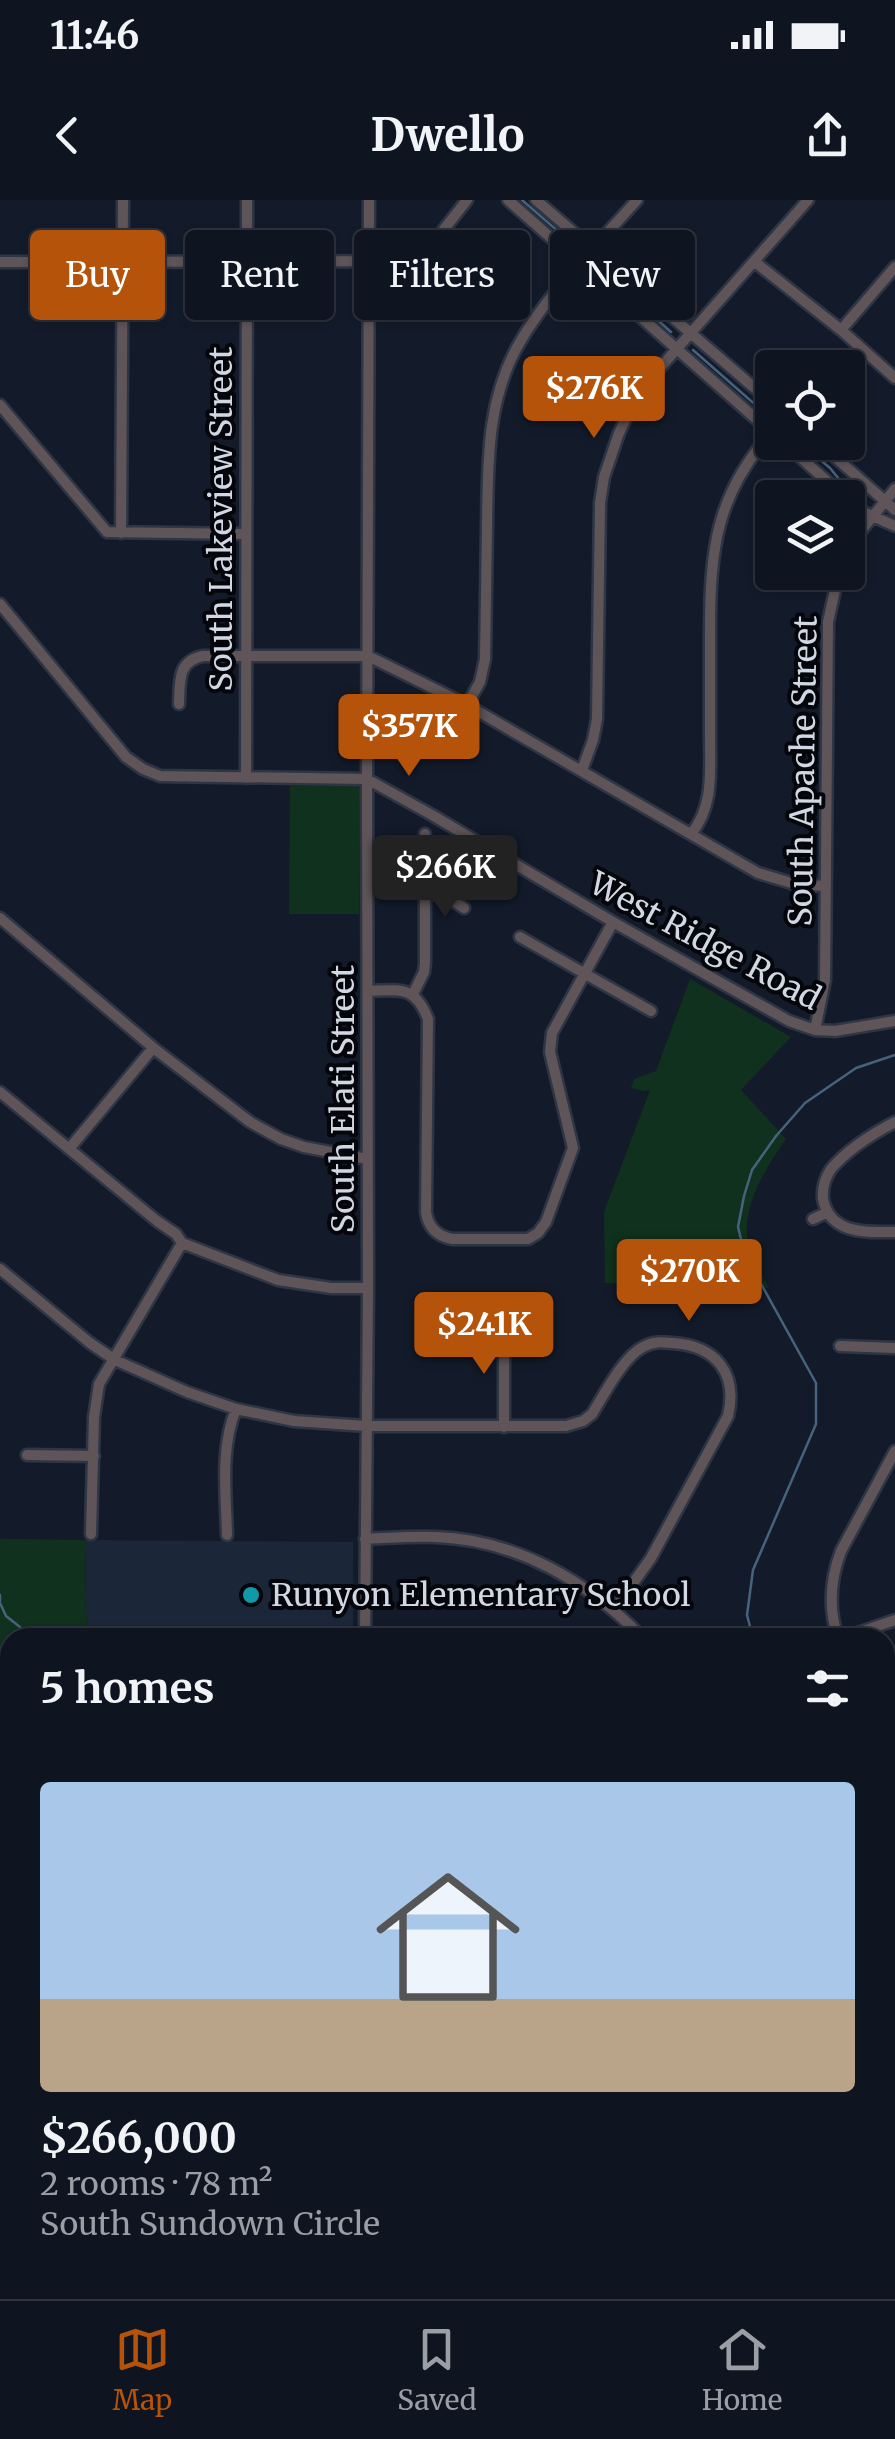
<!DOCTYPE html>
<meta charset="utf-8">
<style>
body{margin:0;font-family:Merriweather,serif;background:#1c212d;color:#f1f3f6;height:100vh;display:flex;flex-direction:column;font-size:38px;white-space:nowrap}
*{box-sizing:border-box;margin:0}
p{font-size:32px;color:#9b9ea5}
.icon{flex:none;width:55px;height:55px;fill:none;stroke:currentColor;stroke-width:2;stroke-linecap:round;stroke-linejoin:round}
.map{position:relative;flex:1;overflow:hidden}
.panel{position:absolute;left:0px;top:1428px;width:895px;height:672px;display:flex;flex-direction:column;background:#0e1420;border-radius:30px 30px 0 0;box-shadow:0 2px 8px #0004,0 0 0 2px #2e333e}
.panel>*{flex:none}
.banner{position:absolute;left:30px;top:30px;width:835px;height:90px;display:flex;gap:20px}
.buttons{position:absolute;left:755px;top:150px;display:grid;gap:20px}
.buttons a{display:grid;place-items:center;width:110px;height:110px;border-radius:10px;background:#0e1420;box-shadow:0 2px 8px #0004,0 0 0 2px #2e333e;font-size:50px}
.price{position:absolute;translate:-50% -85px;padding:0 22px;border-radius:10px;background:#b45309;color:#fff;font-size:32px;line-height:65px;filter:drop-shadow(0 2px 5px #0008)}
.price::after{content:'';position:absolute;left:50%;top:60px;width:30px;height:22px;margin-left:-15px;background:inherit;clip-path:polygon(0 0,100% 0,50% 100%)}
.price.selected{background:#222;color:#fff}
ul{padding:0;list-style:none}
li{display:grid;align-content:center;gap:20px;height:530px;padding:0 40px}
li+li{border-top:2px solid #2e333e}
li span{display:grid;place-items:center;height:310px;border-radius:10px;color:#555}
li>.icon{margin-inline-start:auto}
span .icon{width:180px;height:180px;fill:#fffc;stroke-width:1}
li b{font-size:42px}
h2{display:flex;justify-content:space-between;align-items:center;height:120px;padding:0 40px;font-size:42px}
.tag{padding:0 35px;border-radius:10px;background:#0e1420;box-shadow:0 2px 8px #0004,0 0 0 2px #2e333e;font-size:35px;line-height:90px}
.tag.selected{background:#b45309;color:#fff}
.status{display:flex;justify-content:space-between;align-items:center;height:70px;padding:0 50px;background:#0e1420;direction:ltr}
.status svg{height:28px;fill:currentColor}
header{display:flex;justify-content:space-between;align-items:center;height:130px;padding:0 40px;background:#0e1420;font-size:45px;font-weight:700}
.dock{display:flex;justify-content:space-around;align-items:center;height:140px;border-top:2px solid #2e333e;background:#0e1420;font-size:28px;color:#9b9ea5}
.dock a{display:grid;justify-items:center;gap:5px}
.dock .selected{color:#b45309}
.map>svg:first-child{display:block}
</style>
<div class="status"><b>11:46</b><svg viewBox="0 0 49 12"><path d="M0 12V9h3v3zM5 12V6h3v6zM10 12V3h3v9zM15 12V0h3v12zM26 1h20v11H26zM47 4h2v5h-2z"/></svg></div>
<header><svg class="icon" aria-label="back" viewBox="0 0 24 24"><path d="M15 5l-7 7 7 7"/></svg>Dwello<svg class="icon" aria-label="share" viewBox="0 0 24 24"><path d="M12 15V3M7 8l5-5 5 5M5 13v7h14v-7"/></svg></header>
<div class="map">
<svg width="895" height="2099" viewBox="0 0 895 2099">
<rect width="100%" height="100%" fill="#131b2a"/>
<path fill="#1b2639" d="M86 1340 353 1342V1437H89L85 1398Z
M885 1845H895V1990L885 1976Z"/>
<path fill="#10311d" d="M290 586H358L360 589 359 714H289Z
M690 779 791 837 741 890 786 939C763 972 734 1017 753 1059 757 1069 764 1078 769 1088L605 1083 604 1012 650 890 643 891 631 888 634 879 656 871Z
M0 1339 86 1340 85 1398 89 1437 10 1438V1617L3 1623 0 1619V1578L4 1576 0 1530Z
M895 2013V2099H871V2090H885V2021Z
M674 2090H755L760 2094 776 2099H674Z"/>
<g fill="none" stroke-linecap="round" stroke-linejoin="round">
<path stroke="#46637d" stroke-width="2.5" d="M522 0 575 46
M596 65 671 132
M693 150 767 215
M799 242 830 268 847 289
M0 1395V1401
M0 1403 6 1416 20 1427 22 1438
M753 1438 747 1415 753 1370 816 1224V1183L745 1055 738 1027 744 996 752 970 776 936 805 903 856 868 895 855
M0 1912 9 1922
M885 2019 895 2029
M173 2090 184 2099
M718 2090 731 2099"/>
<g stroke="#2e3544" stroke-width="15">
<path id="minor" d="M508 0 772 233
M536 0 772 203
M0 62 412 61 423 56 467 0
M755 62 841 130 895 178
M841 130 895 67
M0 205 107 332 246 334
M783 242 846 298
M818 242 895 310
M848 299 861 311 895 326
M121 333 123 0
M848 352 860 332 895 289
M0 404 126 557 143 569 160 576 367 579 432 615 613 722 789 821 815 830 835 831 895 821
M179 504C180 482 177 461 203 456H368L467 505 758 673 795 684 825 686
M467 505 480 482 485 459C486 415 486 372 487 328 488 263 486 200 520 142 548 93 599 43 637 0
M582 570 593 540 597 519 600 303 604 277 619 233 628 214 652 177 808 0
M246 578 247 0
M691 634C714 607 710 571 710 538 710 502 710 467 710 431 710 350 716 294 772 232
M425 693 445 696 464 708
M0 718 156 850 250 922 281 939 304 947 367 959
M520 737 651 811
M368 791C400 790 415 785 428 819L426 1012C428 1027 437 1036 452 1039H528L538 1033 546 1022 573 948 550 852 552 833 613 722
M413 794 424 772 425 763V634
M815 830 825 780 828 422 839 372
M0 892 157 1021 176 1034 182 1043 278 1080 331 1088H368
M895 922C872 934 848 949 831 969 825 978 822 989 823 999 830 1035 867 1032 895 1032
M69 949 153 848
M813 1019 828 1012
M0 1069 90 1143 115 1160 187 1192 236 1209 294 1221 366 1226H566L583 1221 592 1214C604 1195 623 1157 643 1147 653 1141 662 1142 673 1143 716 1146 738 1173 728 1216L651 1358 614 1410
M840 1146 895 1148
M504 1227V1127
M27 1255 94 1256
M91 1334 94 1217 99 1184 182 1043
M227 1335C226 1294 220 1248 236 1209
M365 1339C389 1338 412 1336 436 1337 517 1340 587 1381 643 1438
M365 1438 368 1088 367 579 369 0
M838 1438C828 1408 830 1380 841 1351L895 1251
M843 1438 895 1420
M885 1527 895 1545
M0 1632 10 1643
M885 1666H895
M0 1789 10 1801
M0 1939 10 1927
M0 2049 10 2051
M359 2099V2090"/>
</g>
<use href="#minor" stroke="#5f5558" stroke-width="10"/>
</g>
<circle fill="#0f9aa8" stroke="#04060c" stroke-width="4" cx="251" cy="1395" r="10"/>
<g text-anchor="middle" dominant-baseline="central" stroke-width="8" stroke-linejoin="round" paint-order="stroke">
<g font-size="32" fill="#d2d8e3" stroke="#04060c">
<text transform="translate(221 319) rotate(-90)">South Lakeview Street</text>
<text transform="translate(803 571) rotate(-89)">South Apache Street</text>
<text transform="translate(705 741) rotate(28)">West Ridge Road</text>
<text transform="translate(343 899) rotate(-90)">South Elati Street</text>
</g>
<g font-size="32" fill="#d2d8e3" stroke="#04060c" text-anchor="start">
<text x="271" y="1395">Runyon Elementary School</text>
</g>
</g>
</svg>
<div class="buttons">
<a><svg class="icon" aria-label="locate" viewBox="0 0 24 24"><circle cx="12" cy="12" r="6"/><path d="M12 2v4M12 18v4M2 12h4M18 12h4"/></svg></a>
<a><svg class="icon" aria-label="layers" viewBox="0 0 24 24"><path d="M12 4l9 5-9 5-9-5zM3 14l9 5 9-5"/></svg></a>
</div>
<b class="price" style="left:594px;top:241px">$276K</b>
<b class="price" style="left:409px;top:579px">$357K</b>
<b class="price selected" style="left:445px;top:720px">$266K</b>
<b class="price" style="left:689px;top:1124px">$270K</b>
<b class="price" style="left:484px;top:1177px">$241K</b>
<div class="banner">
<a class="tag selected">Buy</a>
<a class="tag">Rent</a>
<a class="tag">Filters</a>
<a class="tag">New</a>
</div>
<section class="panel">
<h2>5 homes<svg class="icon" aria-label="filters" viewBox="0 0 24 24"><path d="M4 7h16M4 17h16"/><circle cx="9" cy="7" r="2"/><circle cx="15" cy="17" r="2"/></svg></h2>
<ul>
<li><span style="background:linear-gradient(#a9c7e8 70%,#b9a48a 0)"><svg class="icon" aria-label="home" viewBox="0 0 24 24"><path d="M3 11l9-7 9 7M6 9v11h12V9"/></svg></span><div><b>$266,000</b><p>2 rooms · 78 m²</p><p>South Sundown Circle</p></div></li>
</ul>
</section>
</div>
<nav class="dock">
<a class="selected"><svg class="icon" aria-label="map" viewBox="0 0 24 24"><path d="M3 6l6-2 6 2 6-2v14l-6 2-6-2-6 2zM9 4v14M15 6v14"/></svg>Map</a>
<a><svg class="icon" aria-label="saved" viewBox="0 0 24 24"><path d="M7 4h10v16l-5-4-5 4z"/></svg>Saved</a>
<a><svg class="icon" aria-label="home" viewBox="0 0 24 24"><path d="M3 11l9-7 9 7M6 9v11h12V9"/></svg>Home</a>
</nav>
